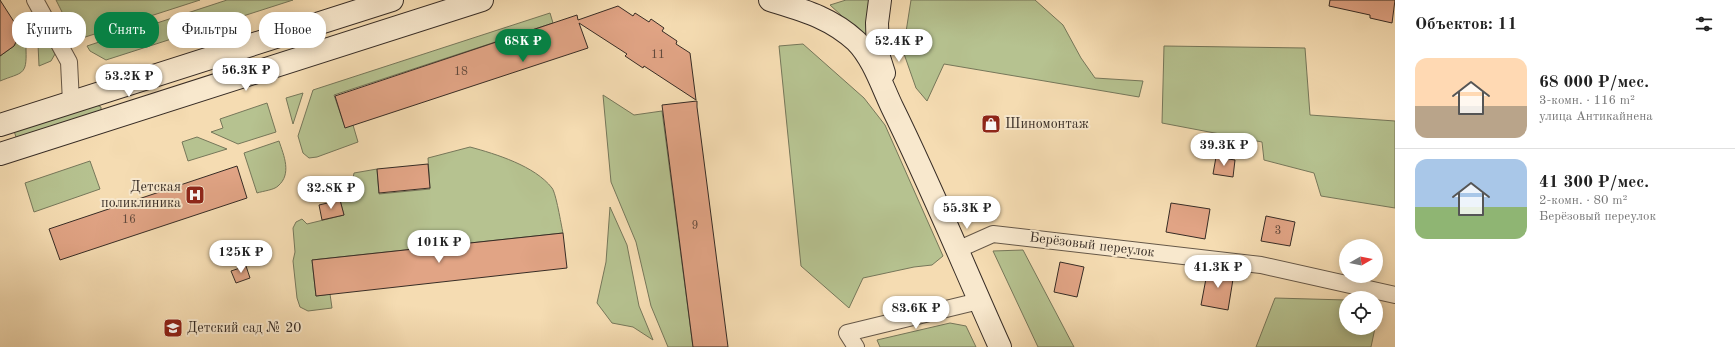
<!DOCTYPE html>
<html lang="ru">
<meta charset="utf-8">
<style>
body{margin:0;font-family:"Old Standard TT",serif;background:#f2f2f2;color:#222;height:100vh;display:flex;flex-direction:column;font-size:15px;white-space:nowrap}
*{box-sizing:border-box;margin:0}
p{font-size:13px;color:#767676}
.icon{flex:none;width:22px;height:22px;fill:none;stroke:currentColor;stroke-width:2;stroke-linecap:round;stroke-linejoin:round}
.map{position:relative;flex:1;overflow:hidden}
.details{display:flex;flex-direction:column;background:#fff;width:340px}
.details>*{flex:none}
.hud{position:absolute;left:12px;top:12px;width:380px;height:36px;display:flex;gap:8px}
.needle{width:26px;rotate:81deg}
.buttons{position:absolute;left:1339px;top:239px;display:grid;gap:8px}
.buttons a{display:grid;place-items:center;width:44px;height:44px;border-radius:50%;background:#fff;box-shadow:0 2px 10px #0003;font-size:20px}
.price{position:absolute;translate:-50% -34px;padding:0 9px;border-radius:14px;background:#fff;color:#222;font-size:13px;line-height:26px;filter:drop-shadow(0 1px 2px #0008)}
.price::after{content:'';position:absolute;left:50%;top:24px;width:12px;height:9px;margin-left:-6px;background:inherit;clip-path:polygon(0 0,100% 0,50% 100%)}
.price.on{background:#0b8043;color:#fff}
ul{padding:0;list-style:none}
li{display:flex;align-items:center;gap:12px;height:100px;padding:0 20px}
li+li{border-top:1px solid #e0e0e0}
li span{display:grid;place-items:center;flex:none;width:112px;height:80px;border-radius:12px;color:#555}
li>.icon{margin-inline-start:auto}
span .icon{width:48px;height:48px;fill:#fffc;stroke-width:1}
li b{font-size:17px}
h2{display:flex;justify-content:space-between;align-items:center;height:48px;padding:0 20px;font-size:17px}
.pill{padding:0 14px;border-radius:16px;background:#fff;box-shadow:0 2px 10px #0003;font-size:14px;line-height:36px}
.pill.on{background:#0b8043;color:#fff}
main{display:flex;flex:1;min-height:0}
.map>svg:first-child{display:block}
</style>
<main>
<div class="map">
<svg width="1395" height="347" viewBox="0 0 1395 347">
<rect width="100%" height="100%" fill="#f5dcb2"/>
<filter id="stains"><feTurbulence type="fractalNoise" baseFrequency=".005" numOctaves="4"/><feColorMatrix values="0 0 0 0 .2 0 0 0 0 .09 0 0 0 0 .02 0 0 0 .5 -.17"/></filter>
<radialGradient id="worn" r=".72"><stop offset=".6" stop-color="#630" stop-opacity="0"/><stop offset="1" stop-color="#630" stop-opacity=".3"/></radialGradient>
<path fill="#b6c290" stroke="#76775a" d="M56 0H200L76 40Z
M227 0H293L106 60 90 51 87 46Z
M846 0H872L870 47 854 27 830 5Z
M911 0H1035L1063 25 1081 58 1095 78 1143 81 1139 97 944 64 927 101 916 88 903 51Z
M550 13 553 23 334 95 345 127 353 125 358 142 317 157 309 158 303 153 298 136 313 90Z
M43 31 55 54 51 61 39 66 38 44Z
M23 32C26 37 26 43 26 50 27 76 22 72 0 81V56L14 46 20 34Z
M803 44 864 98 885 125 943 256 932 265 914 267 863 278 849 308 801 266 779 46Z
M1164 46 1305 48 1310 115 1395 121V208L1321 196 1314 173 1264 160 1262 142 1162 123Z
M303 93 293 124 286 98Z
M603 95 634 115 662 111 693 347H668L651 306 636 242 611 182Z
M267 103 276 132 238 144 211 132 223 128 220 119Z
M97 105 101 107V112L17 140 14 131Z
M197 137 227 149 188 161 182 142Z
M279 141C284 156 292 174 278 186 274 190 263 191 257 193L244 153Z
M470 147C496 154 535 166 552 188 556 193 561 224 563 233L312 260 316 296 330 294 332 308 308 311 300 307 297 298 293 261 295 252 293 228 296 222 302 219 307 224 344 215 340 200 351 189 354 173 377 169 379 194 430 189 428 158Z
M90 161 100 189 34 212 25 183Z
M610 207 627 245 639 306 653 340 633 327 612 323 597 303 606 262Z
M1023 250 1074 347H1038L993 251Z
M1275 298 1346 300V328H1375L1371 347H1256Z
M950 323 966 326 976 347H880L877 340Z"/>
<path fill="#e1a485" stroke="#372c25" d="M0 0 18 28 20 34 14 46 0 56Z
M1330 0H1395L1392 23 1370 18V15L1329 6Z
M618 6 633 16 635 13 649 22 651 19 664 28 662 31 677 41 676 44 690 53 696 100 644 66 643 68 625 56 627 54 579 23 588 48 345 128 335 96 577 15 578 20Z
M697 101V107L728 347H693L662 105Z
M1216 157 1235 160 1233 177 1213 174Z
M428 164 430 188 379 193 377 169Z
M237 166 247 198 60 260 49 229Z
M340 200 344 215 322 220 319 205Z
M1171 203 1210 209 1205 239 1166 232Z
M1266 216 1295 222 1290 246 1261 241Z
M563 233 567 268 316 296 312 260Z
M1060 262 1084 267 1077 297 1054 292Z
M246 266 250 278 236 283 231 271Z
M1208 268 1234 273 1228 310 1201 305Z"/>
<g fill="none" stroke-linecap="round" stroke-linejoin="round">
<g stroke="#665848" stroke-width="18">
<path id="street" d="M35 0 69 62 71 102
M957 250 993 234 1261 265 1395 295
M856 347 847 333 979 301"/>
</g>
<g stroke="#372c25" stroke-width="24">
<path id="secondary" d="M770 0C802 10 830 17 856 41 873 58 882 86 892 107 931 186 964 267 1000 347
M880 0 877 23 878 54 884 73
M0 125 392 0
M0 154 482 0"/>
</g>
<use href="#street" stroke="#f8e8cd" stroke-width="16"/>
<use href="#secondary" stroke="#f8e8cd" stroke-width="22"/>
</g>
<defs>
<g id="shop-square" transform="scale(1)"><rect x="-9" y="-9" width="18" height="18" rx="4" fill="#8f2418" stroke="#f8e8cd"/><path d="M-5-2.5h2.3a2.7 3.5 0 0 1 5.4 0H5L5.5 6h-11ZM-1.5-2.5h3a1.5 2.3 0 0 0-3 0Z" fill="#fff"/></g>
<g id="hospital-square" transform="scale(1)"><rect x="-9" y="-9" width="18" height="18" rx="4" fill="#8f2418" stroke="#f8e8cd"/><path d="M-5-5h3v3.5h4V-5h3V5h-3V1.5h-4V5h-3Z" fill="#fff"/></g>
<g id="school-square" transform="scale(1)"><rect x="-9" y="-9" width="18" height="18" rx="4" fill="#8f2418" stroke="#f8e8cd"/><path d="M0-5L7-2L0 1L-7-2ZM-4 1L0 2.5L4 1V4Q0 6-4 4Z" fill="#fff"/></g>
</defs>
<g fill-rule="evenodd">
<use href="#shop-square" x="991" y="124"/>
<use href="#hospital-square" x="195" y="195"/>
<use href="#school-square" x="173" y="328"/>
</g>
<g text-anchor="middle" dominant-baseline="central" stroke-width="4" stroke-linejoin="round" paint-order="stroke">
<g font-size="12" fill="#624a3d">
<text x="658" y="55">11</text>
<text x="461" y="72">18</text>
<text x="129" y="220">16</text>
<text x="695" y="226">9</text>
<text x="1278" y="231">3</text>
</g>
<g font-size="14" fill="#372c25" stroke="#f8e8cd" text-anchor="start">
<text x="1005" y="124">Шиномонтаж</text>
<text x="181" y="187" text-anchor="end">Детская<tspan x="181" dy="16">поликлиника</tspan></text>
<text x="187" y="328">Детский сад № 20</text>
</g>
<g font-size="14" fill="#372c25" stroke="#f8e8cd">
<text transform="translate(1092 245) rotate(7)">Берёзовый переулок</text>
</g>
</g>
<rect width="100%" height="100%" filter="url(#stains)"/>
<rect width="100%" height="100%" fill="url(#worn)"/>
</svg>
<div class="buttons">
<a><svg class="needle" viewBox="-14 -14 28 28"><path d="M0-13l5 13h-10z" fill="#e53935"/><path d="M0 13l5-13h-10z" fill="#767676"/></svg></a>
<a><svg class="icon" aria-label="locate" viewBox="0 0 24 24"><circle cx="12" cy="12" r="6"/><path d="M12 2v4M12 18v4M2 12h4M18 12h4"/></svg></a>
</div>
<b class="price on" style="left:523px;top:63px">68K ₽</b>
<b class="price" style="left:899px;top:63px">52.4K ₽</b>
<b class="price" style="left:246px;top:92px">56.3K ₽</b>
<b class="price" style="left:129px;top:98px">53.2K ₽</b>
<b class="price" style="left:1224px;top:167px">39.3K ₽</b>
<b class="price" style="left:331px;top:210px">32.8K ₽</b>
<b class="price" style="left:967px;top:230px">55.3K ₽</b>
<b class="price" style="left:439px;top:264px">101K ₽</b>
<b class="price" style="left:241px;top:274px">125K ₽</b>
<b class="price" style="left:1218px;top:289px">41.3K ₽</b>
<b class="price" style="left:916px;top:330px">83.6K ₽</b>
<div class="hud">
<a class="pill">Купить</a>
<a class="pill on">Снять</a>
<a class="pill">Фильтры</a>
<a class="pill">Новое</a>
</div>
</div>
<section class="details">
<h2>Объектов: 11<svg class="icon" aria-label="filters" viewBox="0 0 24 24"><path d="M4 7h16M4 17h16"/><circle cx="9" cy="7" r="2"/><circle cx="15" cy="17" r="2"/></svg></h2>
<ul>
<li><span style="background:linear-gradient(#ffd9b3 60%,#b9a48a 0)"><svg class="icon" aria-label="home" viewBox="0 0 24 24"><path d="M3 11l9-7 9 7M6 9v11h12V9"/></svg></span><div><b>68 000 ₽/мес.</b><p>3-комн. · 116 m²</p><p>улица Антикайнена</p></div></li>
<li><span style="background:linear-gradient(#a9c7e8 60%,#8fb573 0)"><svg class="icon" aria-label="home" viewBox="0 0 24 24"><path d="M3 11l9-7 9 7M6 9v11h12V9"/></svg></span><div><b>41 300 ₽/мес.</b><p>2-комн. · 80 m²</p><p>Берёзовый переулок</p></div></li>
</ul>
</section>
</main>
